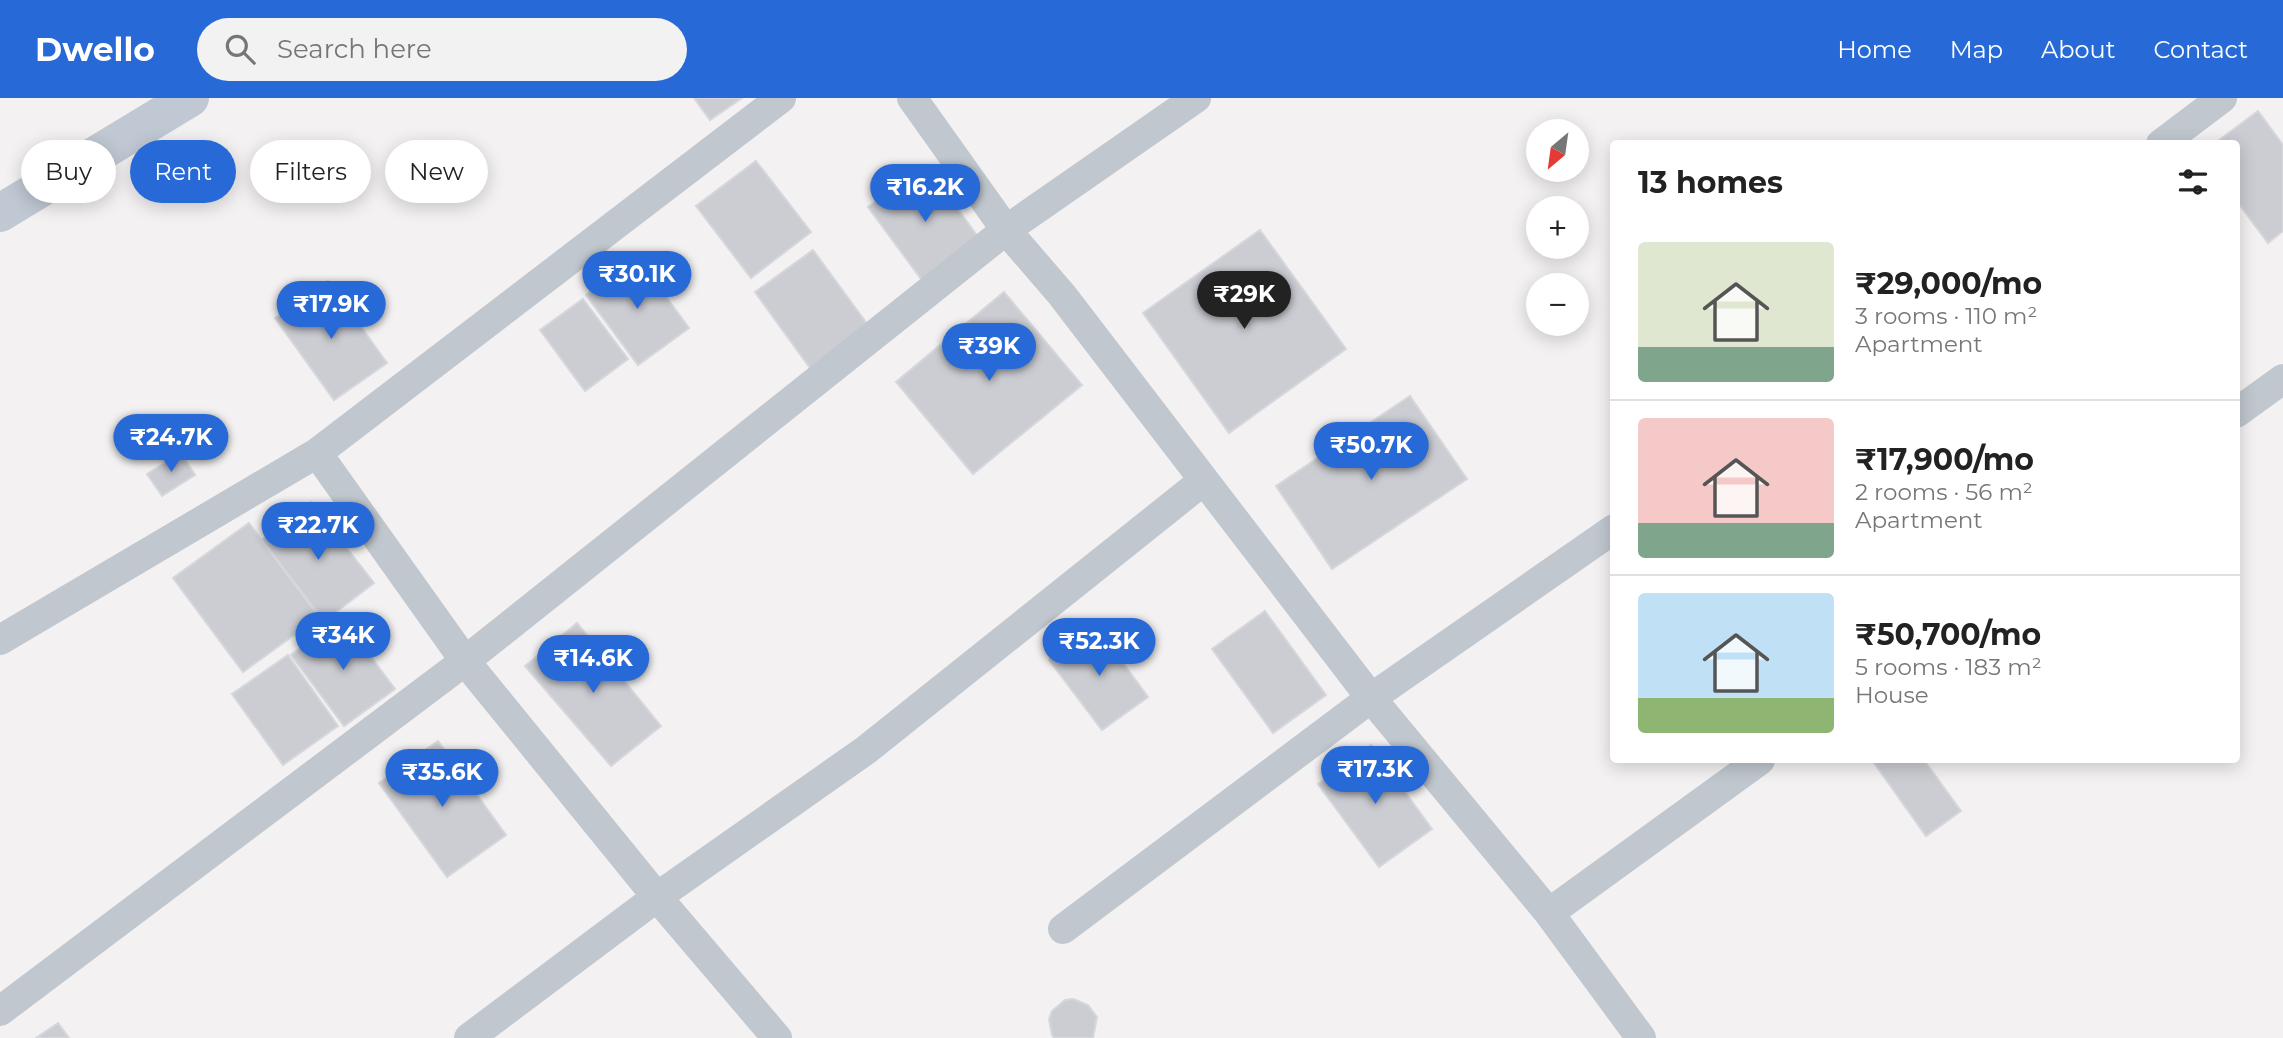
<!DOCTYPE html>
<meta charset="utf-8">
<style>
body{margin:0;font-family:Montserrat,sans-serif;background:#f2f2f2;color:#222;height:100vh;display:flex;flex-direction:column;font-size:26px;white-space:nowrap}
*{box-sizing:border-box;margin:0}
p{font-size:23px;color:#767676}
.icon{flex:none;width:38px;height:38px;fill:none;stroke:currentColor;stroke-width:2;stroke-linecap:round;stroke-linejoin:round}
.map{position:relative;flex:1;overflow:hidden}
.side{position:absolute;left:1610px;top:42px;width:630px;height:623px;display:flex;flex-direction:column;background:#fff;border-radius:7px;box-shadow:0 4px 18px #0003}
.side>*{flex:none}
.top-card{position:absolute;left:21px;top:42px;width:665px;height:63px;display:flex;gap:14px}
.needle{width:46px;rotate:209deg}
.tools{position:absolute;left:1526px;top:21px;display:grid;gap:14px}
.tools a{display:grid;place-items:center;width:63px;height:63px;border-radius:50%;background:#fff;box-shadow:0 4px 18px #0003;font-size:35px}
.price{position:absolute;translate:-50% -60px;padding:0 16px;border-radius:24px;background:#276ad7;color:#fff;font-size:23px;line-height:46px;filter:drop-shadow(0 2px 4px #0008)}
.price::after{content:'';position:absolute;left:50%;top:42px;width:21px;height:16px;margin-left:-10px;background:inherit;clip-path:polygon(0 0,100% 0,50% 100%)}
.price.on{background:#222;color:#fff}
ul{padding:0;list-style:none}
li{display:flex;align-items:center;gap:21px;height:175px;padding:0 28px}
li+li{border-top:2px solid #e0e0e0}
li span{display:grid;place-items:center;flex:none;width:196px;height:140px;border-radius:7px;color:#555}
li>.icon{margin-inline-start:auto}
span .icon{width:84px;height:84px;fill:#fffc;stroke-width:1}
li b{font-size:30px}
h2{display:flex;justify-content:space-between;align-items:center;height:84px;padding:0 28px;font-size:30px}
.pill{padding:0 24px;border-radius:32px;background:#fff;box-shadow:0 4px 18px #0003;font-size:24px;line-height:63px}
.pill.on{background:#276ad7;color:#fff}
header{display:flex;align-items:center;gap:42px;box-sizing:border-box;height:98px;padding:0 35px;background:#276ad7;color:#fff}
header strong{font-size:33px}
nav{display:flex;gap:38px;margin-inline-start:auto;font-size:24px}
.search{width:490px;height:63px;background:#f2f2f2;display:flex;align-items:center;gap:18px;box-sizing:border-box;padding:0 24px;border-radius:38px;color:#767676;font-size:26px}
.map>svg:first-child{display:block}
</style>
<header>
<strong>Dwello</strong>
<div class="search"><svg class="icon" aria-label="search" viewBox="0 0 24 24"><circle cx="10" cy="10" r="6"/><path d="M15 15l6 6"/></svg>Search here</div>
<nav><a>Home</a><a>Map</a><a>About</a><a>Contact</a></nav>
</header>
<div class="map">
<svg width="2283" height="940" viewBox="0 0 2283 940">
<rect width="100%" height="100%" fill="#f3f1f1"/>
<path fill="#cbcdd3" stroke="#d6d7dc" stroke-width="2" d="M694 0H742L710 22Z
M2258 13 2283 47V133L2268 145 2236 102V46H2214Z
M756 63 811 134 751 180 696 108Z
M926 67 981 143 924 185 868 109Z
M1260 132 1346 251 1229 335 1143 215Z
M813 152 868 227 810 270 755 194Z
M637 159 689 230 638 267 586 197Z
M328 183 387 265 334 302 275 220Z
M1004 194 1082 287 973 376 896 284Z
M583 201 628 261 585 293 540 232Z
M1410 298 1467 381 1332 471 1276 388Z
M181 355 195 377 162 398 147 376Z
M311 404 374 485 324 523 262 442Z
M249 425 319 519 243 574 173 480Z
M1265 513 1326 597 1273 635 1212 551Z
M342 520 395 591 344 628 291 557Z
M577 525 661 628 611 668 525 568Z
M1096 528 1148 599 1102 632 1049 562Z
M288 557 338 628 283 667 232 596Z
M438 643 506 737 447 779 379 685Z
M1371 647 1432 731 1379 769 1318 686Z
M1872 662H1924L1961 713 1926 738Z
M1073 901 1088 907 1097 919 1093 940H1054L1052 937 1049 921 1052 913 1065 902Z
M58 925 69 940H36Z"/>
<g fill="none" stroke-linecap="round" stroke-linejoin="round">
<path stroke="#c0c7ce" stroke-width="30" d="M912 0 1006 132 1062 197 1371 600 1549 815 1641 940
M2161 46 2222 0
M2236 315 2283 281
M317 355 781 0
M0 542 317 355 465 563 0 913
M1549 815 1760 662
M1063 831 1371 600 1614 431
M469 940 657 799 866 652 1203 383
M777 940 657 799 465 563 1006 132 1196 0"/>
<path stroke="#c0c8d3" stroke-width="38" d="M0 115 190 0"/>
</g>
</svg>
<div class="tools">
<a><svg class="needle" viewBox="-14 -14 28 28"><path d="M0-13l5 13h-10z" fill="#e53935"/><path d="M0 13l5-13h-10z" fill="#767676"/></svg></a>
<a>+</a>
<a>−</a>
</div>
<b class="price" style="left:925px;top:126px">₹16.2K</b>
<b class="price" style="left:637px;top:213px">₹30.1K</b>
<b class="price on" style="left:1244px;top:233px">₹29K</b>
<b class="price" style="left:331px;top:243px">₹17.9K</b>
<b class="price" style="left:989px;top:285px">₹39K</b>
<b class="price" style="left:171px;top:376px">₹24.7K</b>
<b class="price" style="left:1371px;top:384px">₹50.7K</b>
<b class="price" style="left:318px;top:464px">₹22.7K</b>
<b class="price" style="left:343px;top:574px">₹34K</b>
<b class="price" style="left:1099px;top:580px">₹52.3K</b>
<b class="price" style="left:593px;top:597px">₹14.6K</b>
<b class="price" style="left:1375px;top:708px">₹17.3K</b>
<b class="price" style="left:442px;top:711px">₹35.6K</b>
<div class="top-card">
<a class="pill">Buy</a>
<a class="pill on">Rent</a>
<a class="pill">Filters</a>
<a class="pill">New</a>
</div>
<section class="side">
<h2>13 homes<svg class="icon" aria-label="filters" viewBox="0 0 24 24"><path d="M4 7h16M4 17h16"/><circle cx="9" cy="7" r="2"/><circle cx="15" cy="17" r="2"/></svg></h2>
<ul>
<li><span style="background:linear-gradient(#dfe7d0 75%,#7fa58c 0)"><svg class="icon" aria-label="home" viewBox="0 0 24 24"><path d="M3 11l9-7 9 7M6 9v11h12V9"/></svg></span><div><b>₹29,000/mo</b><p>3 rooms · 110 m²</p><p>Apartment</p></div></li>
<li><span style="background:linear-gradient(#f6c9c9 75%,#7fa58c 0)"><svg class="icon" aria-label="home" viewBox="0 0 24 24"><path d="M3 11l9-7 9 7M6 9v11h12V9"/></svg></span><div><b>₹17,900/mo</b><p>2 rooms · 56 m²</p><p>Apartment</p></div></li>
<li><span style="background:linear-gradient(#bfe0f5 75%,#8fb573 0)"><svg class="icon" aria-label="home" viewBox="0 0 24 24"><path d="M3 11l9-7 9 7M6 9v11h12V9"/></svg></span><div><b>₹50,700/mo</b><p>5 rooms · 183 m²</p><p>House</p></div></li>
</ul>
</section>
</div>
